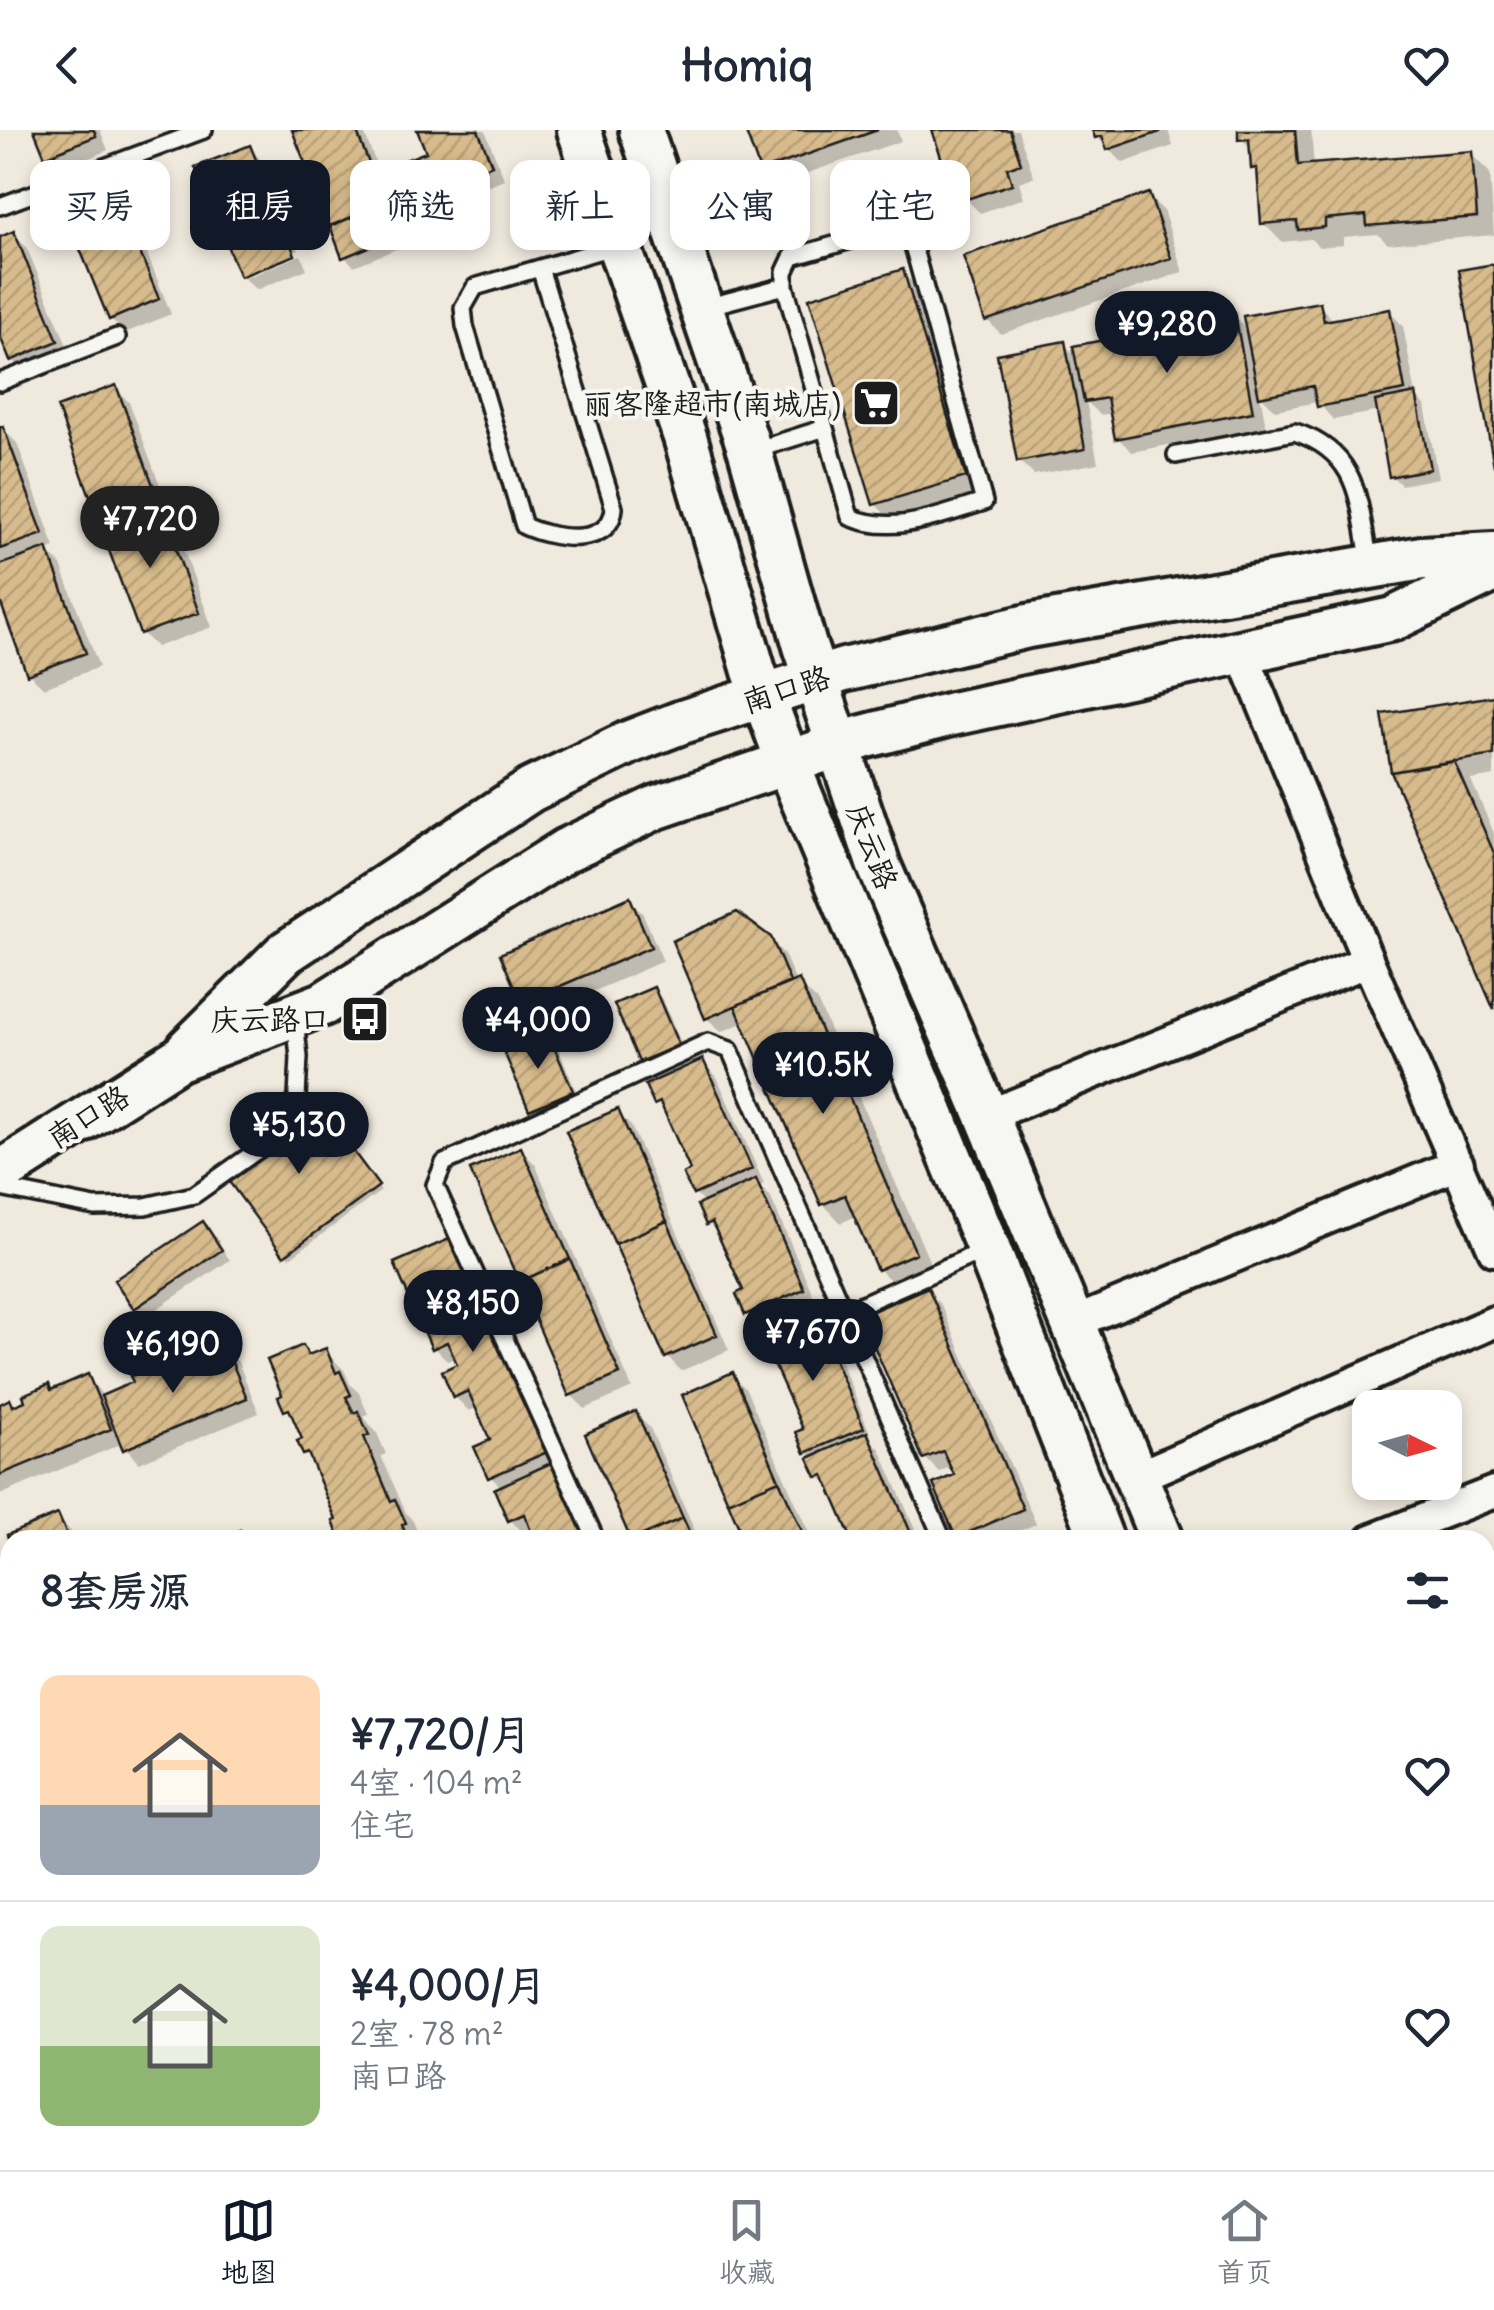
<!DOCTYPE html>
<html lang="zh">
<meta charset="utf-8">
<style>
body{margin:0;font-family:Delius,"LXGW WenKai TC",sans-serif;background:#f6f6f7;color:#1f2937;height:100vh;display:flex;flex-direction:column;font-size:38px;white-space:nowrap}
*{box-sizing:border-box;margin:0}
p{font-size:32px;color:#747a83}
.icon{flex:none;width:55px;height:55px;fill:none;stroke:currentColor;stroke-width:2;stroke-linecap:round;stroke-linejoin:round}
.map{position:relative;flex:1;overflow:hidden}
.panel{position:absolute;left:0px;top:1400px;width:1495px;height:640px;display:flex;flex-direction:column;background:#fff;border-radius:30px 30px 0 0;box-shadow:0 5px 15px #0003}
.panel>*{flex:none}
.banner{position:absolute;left:30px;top:30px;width:1435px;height:90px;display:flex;gap:20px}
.needle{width:65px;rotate:95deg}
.fabs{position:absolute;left:1352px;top:1260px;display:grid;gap:20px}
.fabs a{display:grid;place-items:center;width:110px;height:110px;border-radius:20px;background:#fff;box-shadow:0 5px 15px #0003;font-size:50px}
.price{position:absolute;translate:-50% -85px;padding:0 22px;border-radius:35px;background:#111827;color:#fff;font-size:32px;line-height:65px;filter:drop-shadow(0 2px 5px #0008)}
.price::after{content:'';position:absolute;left:50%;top:60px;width:30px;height:22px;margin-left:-15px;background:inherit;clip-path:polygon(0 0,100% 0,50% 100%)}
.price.selected{background:#222;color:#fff}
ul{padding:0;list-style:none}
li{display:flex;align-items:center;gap:30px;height:250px;padding:0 40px}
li+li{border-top:2px solid #e0e1e3}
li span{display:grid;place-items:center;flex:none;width:280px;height:200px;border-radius:20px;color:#555}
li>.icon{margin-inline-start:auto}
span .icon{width:120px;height:120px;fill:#fffc;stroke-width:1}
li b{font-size:42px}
h2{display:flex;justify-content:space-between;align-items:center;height:120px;padding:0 40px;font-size:42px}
.pill{padding:0 35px;border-radius:20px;background:#fff;box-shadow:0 5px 15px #0003;font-size:35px;line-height:90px}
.pill.selected{background:#111827;color:#fff}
header{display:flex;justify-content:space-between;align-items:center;height:130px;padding:0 40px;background:#fff;font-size:45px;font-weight:700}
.dock{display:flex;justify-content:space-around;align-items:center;height:140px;border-top:2px solid #e0e1e3;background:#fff;font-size:28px;color:#747a83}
.dock a{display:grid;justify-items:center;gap:5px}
.dock .selected{color:#111827}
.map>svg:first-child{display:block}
</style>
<header><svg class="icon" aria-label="back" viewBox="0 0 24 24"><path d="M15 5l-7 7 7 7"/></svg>Homiq<svg class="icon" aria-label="heart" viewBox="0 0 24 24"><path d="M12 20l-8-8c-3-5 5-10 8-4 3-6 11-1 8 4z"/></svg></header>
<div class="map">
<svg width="1494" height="2040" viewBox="0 0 1494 2040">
<defs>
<pattern id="building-hatch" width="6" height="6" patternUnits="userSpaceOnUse" patternTransform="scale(2.5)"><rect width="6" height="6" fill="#d7bb8c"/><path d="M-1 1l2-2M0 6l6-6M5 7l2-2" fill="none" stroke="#b8a078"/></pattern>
</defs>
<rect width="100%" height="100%" fill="#f0eade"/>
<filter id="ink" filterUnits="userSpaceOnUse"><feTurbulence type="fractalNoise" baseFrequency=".01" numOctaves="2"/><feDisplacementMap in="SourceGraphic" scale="20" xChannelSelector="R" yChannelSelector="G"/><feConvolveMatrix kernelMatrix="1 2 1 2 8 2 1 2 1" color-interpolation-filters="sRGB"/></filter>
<g filter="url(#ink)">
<path fill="#cbd589" stroke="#747852" stroke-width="2.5" d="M305 2030H436L410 2040H309Z"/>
<path fill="#0003" d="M36 0H100L108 20 61 40 47 26Z
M295 0H363L397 88 388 92 399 118 354 136 345 127Z
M420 0H485L504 49 425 81 411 66 429 24Z
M748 0H897L901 11 776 54 762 39Z
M934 0H1018L1034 47 1019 52 1024 68 980 83 953 56Z
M1095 0H1168L1173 16 1123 33 1097 7Z
M1240 0H1311L1314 36 1471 24 1490 43 1494 105 1388 114 1378 104 1343 107V115L1319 117 1311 109 1282 112 1263 93 1260 44 1254 38 1252 20 1241 8Z
M249 18 263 32 299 120 245 142V148L301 125 307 139 256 160 242 146Z
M114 62 128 76 171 184 125 203 111 189Z
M1148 66 1163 80 1183 142 1001 204 987 190Z
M13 104 27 118 71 225 26 243 12 229 0 199V109Z
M902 142 921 161 983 365 894 393 875 374Z
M1319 174 1334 192 1389 181 1403 196 1416 266 1425 275 1438 348 1401 355 1392 346 1379 281 1333 290 1318 272 1275 280 1260 265 1266 296 1132 322 1117 307 1113 283 1100 285 1086 271 1098 333 1034 345 1019 331 1064 214 1078 228 1234 187 1249 202Z
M115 258 129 272 168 377 160 380 174 394 212 497 156 517 142 503 112 397 99 384Z
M3 299 17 313 55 418 47 421 61 435 99 537 44 558 29 544 0 464V300Z
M1494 569V646L1471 650 1494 703V873L1384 587Z
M629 770 643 784 663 831 537 886 523 872Z
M769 809 784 824 796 852 817 870 934 1142 898 1158 879 1139 856 1086 841 1093 823 1074 744 892 721 902 707 888Z
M653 860 662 869 686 925 651 940 642 931 618 875Z
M547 906 557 915 580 971 540 988 531 979 507 923Z
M703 932 717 947 764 1054 759 1056 770 1066 817 1174 762 1198 748 1184 746 1162 722 1107 708 1093 705 1074 695 1064 693 1042 669 987 656 973Z
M318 975 381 1061 290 1128 223 1039Z
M617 982 631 996 729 1220 681 1241 667 1226Z
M521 1020 535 1034 632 1258 585 1279 571 1265Z
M203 1094 230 1130 145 1187 136 1178Z
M453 1110 593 1410H530L536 1407 533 1400 525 1404 510 1390 502 1358 490 1346 493 1311 478 1277 469 1281 455 1267 460 1236 457 1227 448 1231 434 1217 436 1182 433 1174 424 1178 410 1164Z
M927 1160 941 1175 1036 1394 998 1410H962L958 1407 957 1346 953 1336 939 1342 925 1328Z
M816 1190 830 1204 874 1313 880 1319 920 1410H855L833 1360 819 1346 814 1328 807 1322 799 1303 806 1300 782 1246 768 1232Z
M224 1217 238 1232 259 1283 139 1333 123 1313 0 1365V1276L10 1272 15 1277 48 1256 53 1262 88 1247 104 1267 136 1254 153 1239 158 1245 190 1224 195 1229Z
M302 1218 311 1227 325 1221 344 1240 350 1254 359 1263 368 1284 363 1286 377 1303 386 1324 381 1326 406 1383 413 1391 422 1410H347L341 1404 340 1391 315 1333 305 1324V1310L296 1288 287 1279Z
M732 1245 746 1259 812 1410H747Z
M636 1284 650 1298 699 1410H634L588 1305Z
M58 1387 78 1410H11Z
M0 1577 10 1587V1761L0 1726Z
M1494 1652V1748L1485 1750V1656Z
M1494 1766V1817L1485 1820V1770Z
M10 1944V2030H57L66 2040H0V1948Z
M596 2030H680L685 2040H604Z
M812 2030H890L897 2040H816Z
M1024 2030H1106L1109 2040H1032Z
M1173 2030H1264L1268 2040H1177Z"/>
<path fill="url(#building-hatch)" stroke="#1c1c1c" stroke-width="2.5" d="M34 0H94L96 6 45 27Z
M292 0H356L385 74 330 96Z
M417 0H478L492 35 409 68 395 34 426 22Z
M745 0H878L760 41Z
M932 0H1010L1021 33 1007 38 1012 54 964 70 959 55 951 57Z
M1092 0H1160V2L1107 20 1102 6 1095 8Z
M1238 0H1295L1298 35 1472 21 1477 87 1367 96 1366 85 1325 89V97L1298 100 1297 91 1261 94 1257 38 1251 39 1249 9 1238 10Z
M250 15 295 125 240 147 195 37Z
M114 59 159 169 109 190 64 80Z
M1149 63 1171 128 985 191 963 126Z
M379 76 391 108 342 128 330 96Z
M14 101 58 211 10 231 0 206V107Z
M1494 134V336L1459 140Z
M903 139 966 347 873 375 809 168Z
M1320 172 1324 191 1390 179 1405 260 1317 277 1313 256 1259 267 1243 186Z
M1235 184 1253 282 1115 309 1107 268 1084 272 1073 216Z
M1065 211 1085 319 1017 332 997 224Z
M116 255 156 363 97 385 57 277Z
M1416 263 1430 339 1389 347 1375 271Z
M3 296 43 404 0 419V297Z
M160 377 199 483 140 504 101 399Z
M47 418 86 523 27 545 0 471V435Z
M1494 566V625L1391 642 1382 584Z
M1454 631 1494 723V880L1391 642Z
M630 767 651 817 521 873 500 824Z
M737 782 771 807 790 852 705 889 672 811Z
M799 849 916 1123 877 1140 845 1065 821 1075 735 876Z
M654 857 679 916 639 932 614 874Z
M548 903 573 961 529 980 504 922Z
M703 929 752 1039 693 1065 683 1044 690 1040 660 972 654 975 645 955Z
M314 968 379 1056 284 1126 219 1038Z
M618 979 667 1091 615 1114 566 1001Z
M521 1017 570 1129 519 1152 470 1040Z
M756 1049 804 1159 745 1185 736 1164 743 1160 712 1092 706 1095 697 1075Z
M203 1091 222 1120 134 1179 114 1150Z
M667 1091 717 1205 665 1228 615 1114Z
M454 1107 547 1322 488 1348 474 1317 490 1310 468 1261 453 1268 442 1241 457 1234 447 1212 432 1219 418 1187 433 1180 424 1158 408 1165 394 1133Z
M570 1129 620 1244 569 1266 519 1152Z
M928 1157 1023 1379 956 1408 933 1354 954 1345 943 1321 923 1329 861 1186Z
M816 1187 864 1298 805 1323 796 1302 803 1299 772 1230 766 1233 757 1213Z
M224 1214 247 1268 123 1320 101 1266 133 1252 130 1246 153 1237 156 1243 168 1238 165 1231 190 1221 193 1227Z
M303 1215 308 1225 326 1218 336 1243 340 1241 351 1265 346 1267 354 1283 358 1281 369 1305 364 1307 391 1371 395 1369 406 1393 402 1395 407 1407 411 1405 413 1410H345L342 1404 338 1405 333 1391 336 1390 308 1323 303 1325 297 1311 302 1309 289 1279 284 1281 278 1267 282 1265 267 1230Z
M733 1242 779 1350 728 1372 682 1265Z
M88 1244 111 1299 0 1345V1274L10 1269 13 1276 25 1271 23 1265 49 1254 51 1260Z
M636 1281 683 1388 631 1410 585 1304Z
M867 1302 914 1410H852L824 1345 817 1347 808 1328Z
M553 1332 587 1410H524L533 1406 524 1384 508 1391 494 1359Z
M779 1350 806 1410H744L728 1372Z
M58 1384 69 1410 76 1406 78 1410H10V1413L7 1405Z
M683 1388 693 1410H632Z
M240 1400 244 1408 257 1403 261 1410H218Z
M0 1586 10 1612V1760L7 1762 0 1744 4 1742 0 1733Z
M1494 1650V1755L1485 1731V1653Z
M1494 1764V1798L1485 1802V1767Z
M10 1942V2030H52L56 2040H0V1945Z
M142 2030H213L217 2040H146Z
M609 2030H675L679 2040H601L599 2034Z
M810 2030H886L890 2040H814Z
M1025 2030H1082L1057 2040H1029Z
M1170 2030H1254L1258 2040H1174Z"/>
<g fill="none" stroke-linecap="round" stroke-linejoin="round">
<g stroke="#1c1c1c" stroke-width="22">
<path id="service" d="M0 76 204 0
M907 94 984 372C940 385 895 406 850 387L785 156V142L792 127Z
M540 138 614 378C610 420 550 408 524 396L465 196 463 178 475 157 615 116
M702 178 785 156
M0 252 117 207
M752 321 825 298
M1176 325 1295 302C1362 324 1358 374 1370 433
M0 1058 95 1077 145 1076 194 1065 279 1005 297 967 299 927 295 889
M844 1182 987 1119
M596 1410 435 1055 444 1033 708 912 730 920 943 1410
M0 1480 10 1495
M1485 1595 1494 1591
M0 1886 10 1882
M1485 1934 1494 1955
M253 2030 256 2040
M710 2030 715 2040
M928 2030 931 2040
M1129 2030 1133 2040"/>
</g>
<g stroke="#1c1c1c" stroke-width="38">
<path id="minor" d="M1242 522 1368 831 1494 1120
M987 986 1368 831
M1073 1193 1458 1034
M1137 1347 1494 1192
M1372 1410 1494 1362
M1485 1545 1494 1541"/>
</g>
<g stroke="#1c1c1c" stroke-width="50">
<path id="secondary" d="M579 0 685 307 754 541 794 649 988 1118 1102 1410
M641 0 750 321 805 516 879 736 987 986 1162 1410
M188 919 285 823 531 660 630 612 682 592 844 540 1028 496 1422 428 1494 424
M0 1043 177 930 323 874 566 720 657 677 863 607 952 584 1393 489 1494 440
M1346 2030 1349 2040
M1414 2030 1418 2040"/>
</g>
<use href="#service" stroke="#f6f6f2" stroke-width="15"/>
<use href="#minor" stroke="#f6f6f2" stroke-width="30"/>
<use href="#secondary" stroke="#f6f6f2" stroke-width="42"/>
</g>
</g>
<defs>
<g id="supermarket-square" transform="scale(2.5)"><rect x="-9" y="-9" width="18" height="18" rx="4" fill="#1c1c1c" stroke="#f6f6f2"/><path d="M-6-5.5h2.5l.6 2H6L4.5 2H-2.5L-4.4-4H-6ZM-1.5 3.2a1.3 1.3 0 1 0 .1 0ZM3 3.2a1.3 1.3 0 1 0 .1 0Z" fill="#fff"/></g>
<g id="bus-square" transform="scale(2.5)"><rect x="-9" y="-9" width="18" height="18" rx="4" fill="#1c1c1c" stroke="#f6f6f2"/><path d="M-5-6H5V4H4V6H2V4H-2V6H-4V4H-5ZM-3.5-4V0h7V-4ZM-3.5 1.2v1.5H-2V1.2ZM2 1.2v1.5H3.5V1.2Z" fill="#fff"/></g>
</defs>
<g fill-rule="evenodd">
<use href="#supermarket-square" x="876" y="273"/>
<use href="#bus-square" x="365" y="889"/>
</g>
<g text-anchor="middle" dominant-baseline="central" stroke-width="8" stroke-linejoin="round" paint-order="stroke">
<g font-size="30" fill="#1c1c1c" stroke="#f6f6f2" text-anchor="end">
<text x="841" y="273">丽客隆超市(南城店)</text>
<text x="330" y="889">庆云路口</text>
</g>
<g font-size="30" fill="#1c1c1c" stroke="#f6f6f2">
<text transform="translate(786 559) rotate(-18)">南口路</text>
<text transform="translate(873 716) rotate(69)">庆云路</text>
<text transform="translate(88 986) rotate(-32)">南口路</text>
</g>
</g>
</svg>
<div class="fabs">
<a><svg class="needle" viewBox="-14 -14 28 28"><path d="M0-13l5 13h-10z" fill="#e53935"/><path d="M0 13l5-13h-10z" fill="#747a83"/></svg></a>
</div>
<b class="price" style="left:1167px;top:246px">¥9,280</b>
<b class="price selected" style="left:150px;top:441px">¥7,720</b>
<b class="price" style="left:538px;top:942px">¥4,000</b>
<b class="price" style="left:823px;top:987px">¥10.5K</b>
<b class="price" style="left:299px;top:1047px">¥5,130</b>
<b class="price" style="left:473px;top:1225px">¥8,150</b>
<b class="price" style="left:813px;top:1254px">¥7,670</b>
<b class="price" style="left:173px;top:1266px">¥6,190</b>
<div class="banner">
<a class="pill">买房</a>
<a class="pill selected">租房</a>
<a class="pill">筛选</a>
<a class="pill">新上</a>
<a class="pill">公寓</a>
<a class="pill">住宅</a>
</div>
<section class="panel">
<h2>8套房源<svg class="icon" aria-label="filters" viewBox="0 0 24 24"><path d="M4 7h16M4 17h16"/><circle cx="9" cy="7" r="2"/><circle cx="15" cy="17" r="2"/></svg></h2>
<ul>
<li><span style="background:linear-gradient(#ffd9b3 65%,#9aa5b1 0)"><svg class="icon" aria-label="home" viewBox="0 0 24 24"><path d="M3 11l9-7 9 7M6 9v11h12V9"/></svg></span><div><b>¥7,720/月</b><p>4室 · 104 m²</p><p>住宅</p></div><svg class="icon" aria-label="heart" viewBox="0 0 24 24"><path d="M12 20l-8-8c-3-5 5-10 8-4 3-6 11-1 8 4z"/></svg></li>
<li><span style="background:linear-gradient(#dfe7d0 60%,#8fb573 0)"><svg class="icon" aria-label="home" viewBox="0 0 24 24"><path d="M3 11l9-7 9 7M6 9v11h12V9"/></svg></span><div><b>¥4,000/月</b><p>2室 · 78 m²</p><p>南口路</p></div><svg class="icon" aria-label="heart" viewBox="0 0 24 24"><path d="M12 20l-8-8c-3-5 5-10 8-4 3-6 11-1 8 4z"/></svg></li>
</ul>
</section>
</div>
<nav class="dock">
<a class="selected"><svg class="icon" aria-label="map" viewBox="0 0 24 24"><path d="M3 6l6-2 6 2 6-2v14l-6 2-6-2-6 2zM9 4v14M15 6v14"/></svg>地图</a>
<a><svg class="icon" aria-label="saved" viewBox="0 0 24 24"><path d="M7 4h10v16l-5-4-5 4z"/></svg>收藏</a>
<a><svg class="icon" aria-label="home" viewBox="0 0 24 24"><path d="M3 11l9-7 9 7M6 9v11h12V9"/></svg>首页</a>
</nav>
